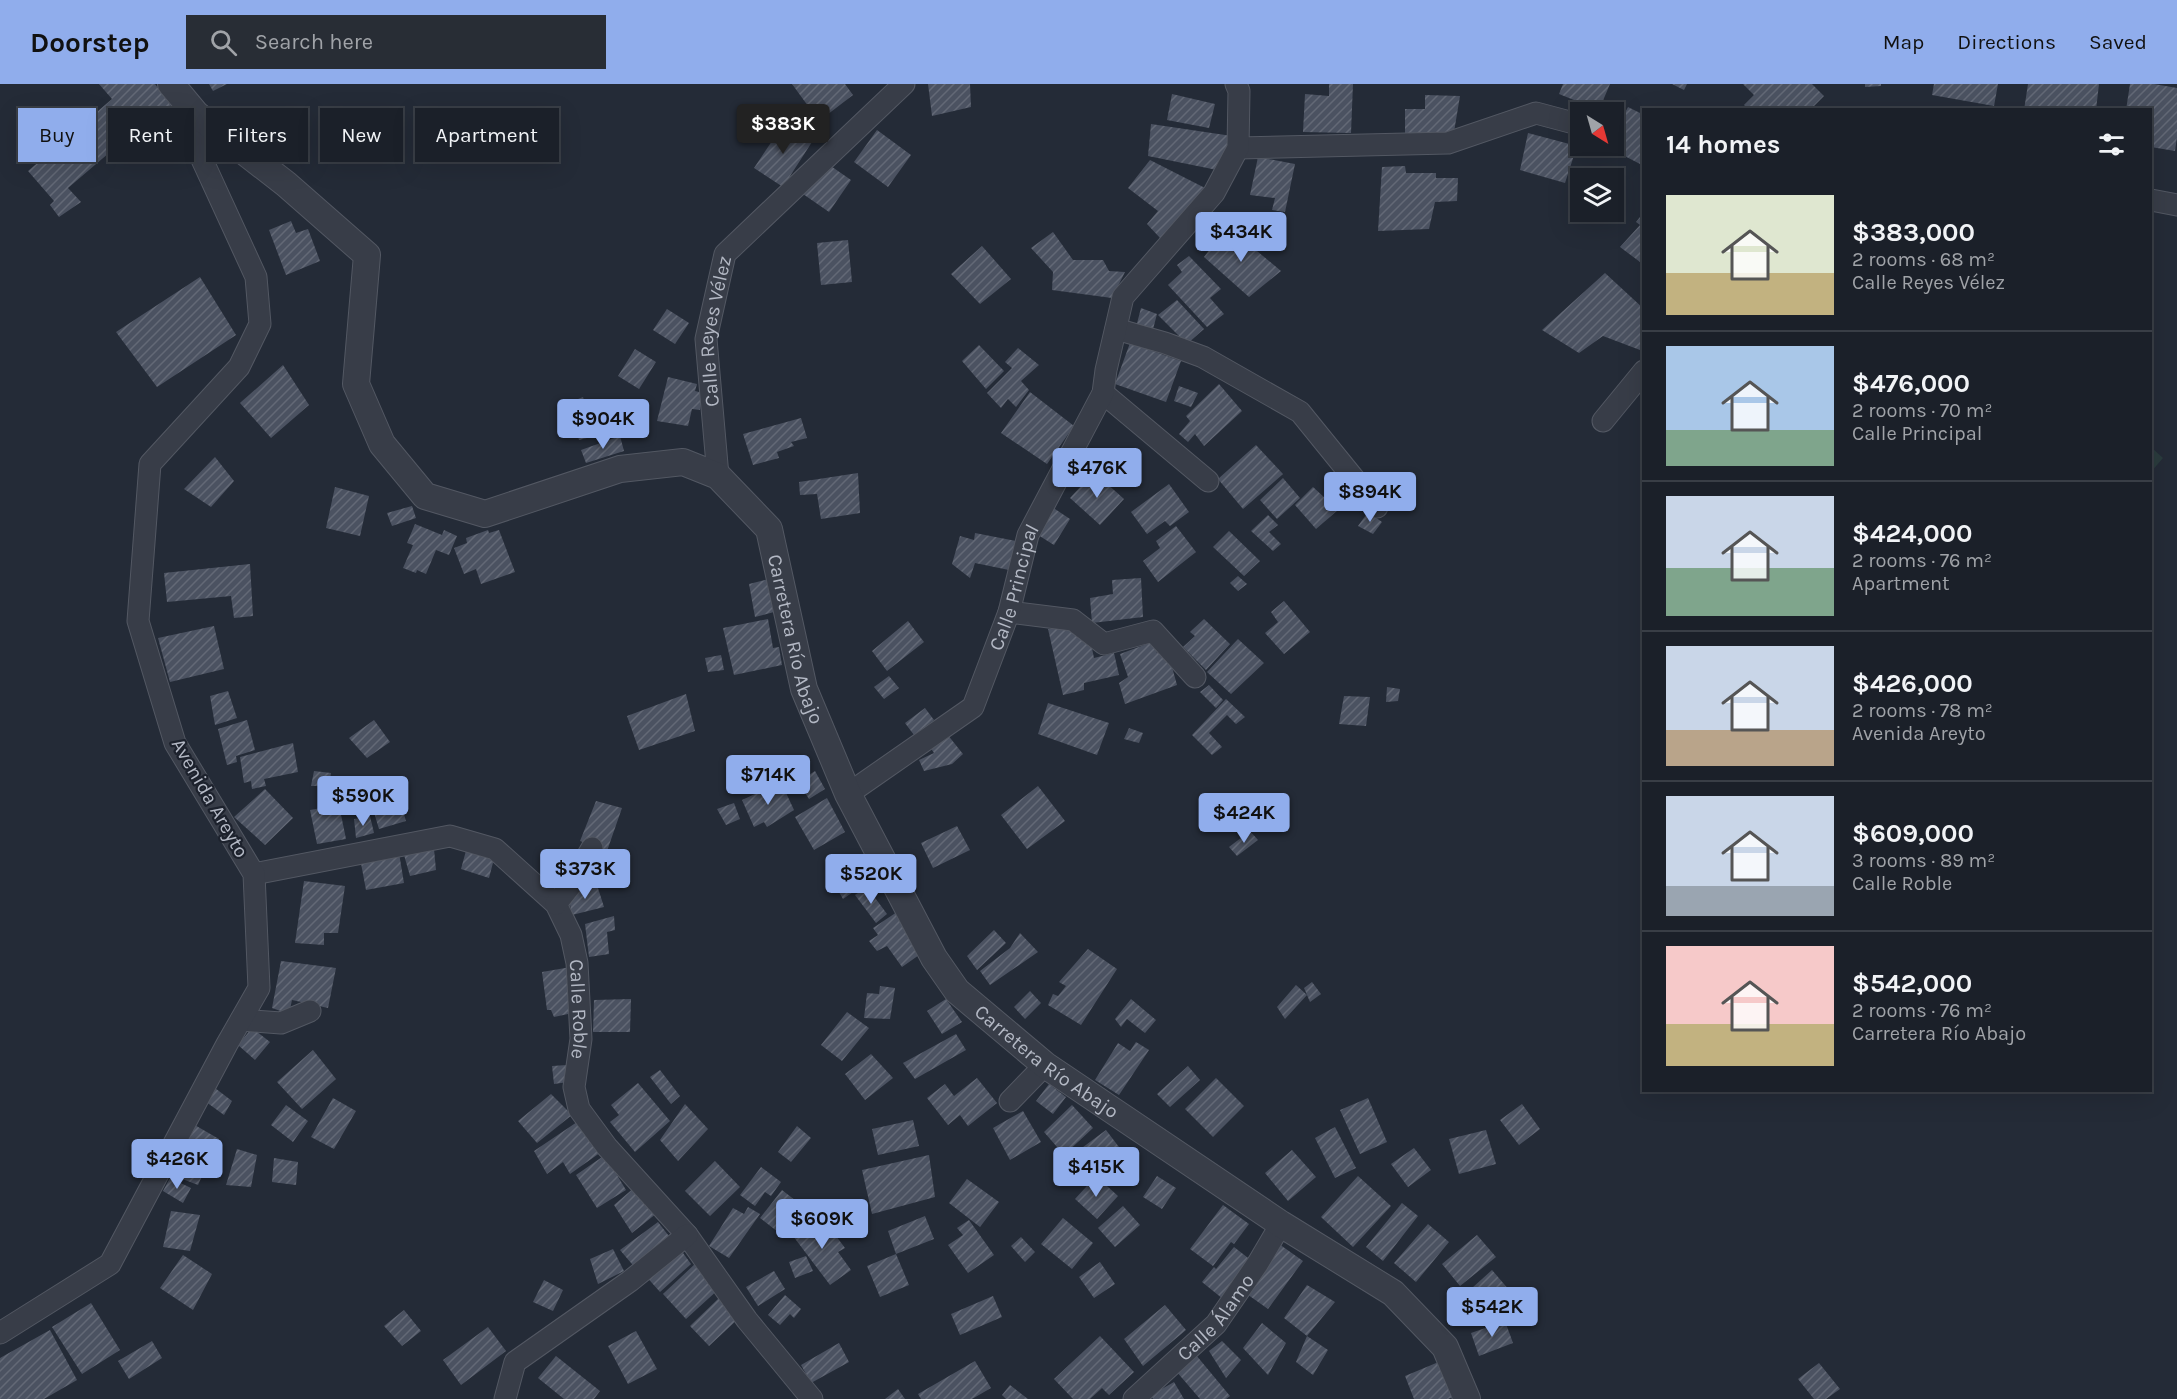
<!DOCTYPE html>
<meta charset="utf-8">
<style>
body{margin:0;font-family:Karla,sans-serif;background:#282d35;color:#f1f3f6;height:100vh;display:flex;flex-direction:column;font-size:22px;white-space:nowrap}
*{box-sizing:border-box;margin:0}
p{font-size:20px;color:#a0a3a8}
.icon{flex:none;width:33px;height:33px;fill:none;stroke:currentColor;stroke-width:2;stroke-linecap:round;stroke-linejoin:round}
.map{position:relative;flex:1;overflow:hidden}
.panel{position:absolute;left:1642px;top:24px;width:510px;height:984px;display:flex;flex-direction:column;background:#1b2029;border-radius:0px;box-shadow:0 6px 24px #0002,0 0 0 2px #393e46}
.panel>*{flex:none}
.hud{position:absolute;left:18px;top:24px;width:570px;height:54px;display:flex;gap:12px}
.needle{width:39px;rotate:143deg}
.buttons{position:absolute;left:1570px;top:18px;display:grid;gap:12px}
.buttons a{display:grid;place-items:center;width:54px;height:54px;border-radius:0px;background:#1b2029;box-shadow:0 6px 24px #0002,0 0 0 2px #393e46;font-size:30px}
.price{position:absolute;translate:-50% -51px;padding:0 14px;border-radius:6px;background:#90adec;color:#111;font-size:20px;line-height:39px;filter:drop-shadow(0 2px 3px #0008)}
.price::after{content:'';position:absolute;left:50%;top:36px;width:18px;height:14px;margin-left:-9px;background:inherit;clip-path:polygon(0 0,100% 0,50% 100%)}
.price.active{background:#222;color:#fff}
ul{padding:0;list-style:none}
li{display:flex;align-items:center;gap:18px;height:150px;padding:0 24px}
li+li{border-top:2px solid #393e46}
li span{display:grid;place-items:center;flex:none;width:168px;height:120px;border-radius:0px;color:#555}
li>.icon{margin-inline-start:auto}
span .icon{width:72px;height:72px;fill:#fffc;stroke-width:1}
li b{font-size:26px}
h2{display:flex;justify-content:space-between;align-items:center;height:72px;padding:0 24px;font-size:26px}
.chip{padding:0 21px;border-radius:0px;background:#1b2029;box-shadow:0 6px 24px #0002,0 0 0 2px #393e46;font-size:21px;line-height:54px}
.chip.active{background:#90adec;color:#111}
header{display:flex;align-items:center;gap:36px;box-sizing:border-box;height:84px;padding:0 30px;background:#90adec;color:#111}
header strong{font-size:28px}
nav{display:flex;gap:33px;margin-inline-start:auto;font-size:21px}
.search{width:420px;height:54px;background:#282d35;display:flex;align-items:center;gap:15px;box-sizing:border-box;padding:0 21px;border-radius:0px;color:#a0a3a8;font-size:22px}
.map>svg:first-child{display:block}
</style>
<header>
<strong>Doorstep</strong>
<div class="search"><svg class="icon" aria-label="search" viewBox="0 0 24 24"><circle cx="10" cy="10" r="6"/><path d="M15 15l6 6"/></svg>Search here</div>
<nav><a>Map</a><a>Directions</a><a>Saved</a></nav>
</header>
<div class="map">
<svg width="2177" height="1315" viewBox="0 0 2177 1315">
<defs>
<pattern id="building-hatch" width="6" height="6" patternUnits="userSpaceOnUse" patternTransform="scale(1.5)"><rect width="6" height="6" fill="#4b5261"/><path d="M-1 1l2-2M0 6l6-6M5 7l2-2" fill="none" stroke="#636976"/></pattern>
</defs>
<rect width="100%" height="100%" fill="#242b37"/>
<path fill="#2a3b3d" d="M2151 363 2163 374 2151 388Z"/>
<path fill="url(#building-hatch)" d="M99 0H155L187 44 156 70 137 45 68 104 81 118 59 133 50 121 54 117 28 87 112 15Z
M209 0H227L213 7Z
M792 0H845L853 11 819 37Z
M928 0H970L971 23 932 32Z
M1329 0H1353L1351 49 1303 48 1305 10 1329 12Z
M1563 0H1610L1599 26 1559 10Z
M1672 0H1687L1684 6Z
M1743 0H1812L1824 12 1810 26H1749L1744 21 1754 11Z
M1865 0H1881V2L1865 3Z
M1934 0H1998L1994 22 1932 11Z
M2028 0H2099L2096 26H2024Z
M2130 0H2154L2177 4V53L2175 67 2151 63V26H2126Z
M1172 10 1215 20 1209 44 1167 36Z
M1425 11 1460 12 1454 48 1405 52V25H1425Z
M1628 23 1644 31V82L1607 63 1608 62H1614V50Z
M784 39 812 58 783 103 754 84Z
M1151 40 1232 52 1222 87 1148 72Z
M877 46 911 71 888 103 854 78Z
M1528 49 1577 62 1565 99 1520 86Z
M1258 73 1295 80 1285 128 1272 126 1275 114 1250 111Z
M1150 76 1207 105 1161 155 1147 140 1158 127 1128 104Z
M825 78 851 96 829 128 803 110Z
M1405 82 1406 89H1436V94H1458L1457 117 1435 118 1429 145 1378 147 1382 83Z
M1644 128V181L1620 163 1640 141 1636 138Z
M291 137 296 149 308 145 320 177 286 191 269 146Z
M1227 142 1281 187 1249 213 1204 173Z
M1053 148 1073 176H1103L1109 187 1125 188 1112 214 1052 206 1053 188 1031 164Z
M848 156 852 198 821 201 817 159Z
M982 162 1011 195 980 220 951 190Z
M1189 172 1221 205 1210 214 1224 230 1207 243 1168 201 1182 188 1177 181Z
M1605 189 1644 225V262L1640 266 1603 252 1579 269 1542 246Z
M200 193 236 251 157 303 116 248Z
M1177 216 1204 245 1187 260 1158 231Z
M1141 224 1157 230 1151 253 1135 247Z
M667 225 689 239 675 260 653 246Z
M1130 259 1181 277 1166 318 1115 300Z
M979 261 1004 287 986 305 962 277Z
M1018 264 1039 281 1021 297 1029 306 1016 323 1008 315 1001 324 987 309 1012 284 1005 278Z
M635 265 656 278 639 305 618 292Z
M283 281 309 321 271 354 240 319Z
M668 293 697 300 695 307 703 309 700 326 692 325 688 342 657 337Z
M1219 300 1242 327 1204 362 1195 350 1188 358 1179 350 1190 337 1186 332Z
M1179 302 1198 309 1191 323 1174 317Z
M1030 308 1074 342 1047 380 1001 349Z
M583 313 595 352 579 356 568 319Z
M801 334 807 354 791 358 794 362 777 368 779 374 753 381 743 350Z
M620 352 624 367 586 379 581 366Z
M1256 361 1283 390 1243 425 1218 395Z
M215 373 234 397 211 423 184 405Z
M1094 388 1124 415 1100 441 1070 414Z
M858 389 860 429 821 435 817 410 800 411 799 398Z
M1283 394 1300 414 1277 435 1260 416Z
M1169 400 1189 428 1170 442 1165 437 1147 450 1131 428Z
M335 403 369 412 360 452 326 444Z
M1313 403 1338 426 1316 445 1295 421Z
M412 422 416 434 392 442 387 429Z
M1052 423 1070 435 1054 461 1038 451Z
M1368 428 1382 438 1373 450 1358 442Z
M1268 431 1278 441 1269 448 1281 460 1273 467 1251 447Z
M415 440 442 451 444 446 457 452 449 471 436 466 426 490 417 486 416 489 403 484 413 461 407 459Z
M1176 442 1196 468 1158 498 1143 477 1160 464 1156 457Z
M488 446 489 449 499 446 515 488 481 500 476 485 464 490 454 464 467 459 466 454Z
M1229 447 1260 477 1244 492 1213 463Z
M975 449 1016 457 1009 486 975 479 970 494 952 480 960 452 974 456Z
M250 480 253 532 234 534 231 512 167 518 164 489Z
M1238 492 1247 500 1238 507 1230 499Z
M1141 494 1143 533 1092 539 1090 514 1113 510 1112 496Z
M769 495 774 528 755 533 749 500Z
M1284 517 1310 548 1284 570 1265 549 1278 538 1271 528Z
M768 535 773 564 779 563 782 581 734 591 723 544Z
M1204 535 1230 560 1206 586 1183 563 1195 552 1190 548Z
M908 537 924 558 887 587 872 567Z
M214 542 224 585 170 598 158 554Z
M1048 545H1074L1090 555 1094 574 1114 569 1119 591 1084 599V606L1063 611Z
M1238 555 1264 579 1231 610 1207 588Z
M1152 558 1157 569 1167 565 1177 601 1125 620 1119 599 1128 593 1120 570Z
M721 571 724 586 708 588 705 574Z
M889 592 899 604 884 615 874 603Z
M1209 601 1223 616 1216 624 1200 608Z
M1387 603 1400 605 1398 617 1386 618Z
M228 607 237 634 215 641 210 612Z
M686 610 695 647 639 666 627 632Z
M1344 612 1370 613 1366 642 1339 640Z
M1226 615 1245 633 1236 640 1227 631 1209 649 1222 663 1212 671 1192 651Z
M1048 619 1109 639 1097 671 1038 650Z
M925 624 934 636 914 651 905 639Z
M247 636 255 666 236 672 237 678 227 681 218 645Z
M374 636 390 658 367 674 349 654Z
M1129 644 1143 649 1139 659 1124 655Z
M947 650 963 670 952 680 924 687 919 676 934 669 930 663Z
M293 659 298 688 264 695 266 702 252 705 251 697 244 699 240 673Z
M314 687 331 689 329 702H311Z
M815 687 825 705 809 715 798 698Z
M781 698 794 726 767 743 764 738 754 743 742 716Z
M1038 702 1065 737 1027 765 1001 731Z
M265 705 293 734 265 761 234 733Z
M385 706 390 724 401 720 406 737 379 745 369 712Z
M827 714 845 748 814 766 795 733Z
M596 717 622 724 607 767 580 757Z
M734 719 740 735 726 741 717 725Z
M339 721 346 755 317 760 310 726Z
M370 732 374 749 356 754 354 735Z
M957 742 970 766 933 784 921 759Z
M1250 747 1258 756 1237 772 1229 763Z
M467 763 495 771 489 794 461 785Z
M434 765 436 786 410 792 404 771Z
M399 769 404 799 366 806 360 774Z
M855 779 869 797 843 815 832 796Z
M304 797 345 802 338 849H324V861L295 859Z
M597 801 604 823 572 831 568 810Z
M867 803 887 830 876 839 855 811Z
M897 828 922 869 902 883 887 862 877 867 869 857 878 851 873 844Z
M614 832 615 846 607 848 609 870 589 873 585 840Z
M994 846 1006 859 977 886 967 872Z
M1020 849 1038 868 990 901 980 887 1010 864Z
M1088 865 1117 885 1081 941 1048 921 1053 910 1058 912 1066 902 1059 898Z
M281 877 336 884 328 924 292 916 289 930 272 924Z
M571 883 575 925 568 926V930L554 933 551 926H547L542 888Z
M1312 898 1321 910 1310 918 1304 904Z
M1296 901 1307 911 1285 935 1277 923Z
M880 902 895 904 890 935 864 934 867 909 879 910Z
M1030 907 1041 919 1025 935 1014 923Z
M631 915 630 948H593L594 916Z
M946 915 962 938 942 950 927 927Z
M1131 915 1156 936 1145 949 1127 935 1121 943 1115 935Z
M847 928 869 944 842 977 821 961Z
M252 944 270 958 255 976 238 961Z
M956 950 966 966 915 995 903 979Z
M1136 958 1149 966 1119 1011 1095 996 1118 959 1130 967Z
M313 966 336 995 302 1025 277 998Z
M871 970 893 994 865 1016 845 990Z
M567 981 568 998 554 1000 552 982Z
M1188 982 1200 996 1170 1023 1157 1010Z
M660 986 680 1012 671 1020 650 993Z
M977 994 997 1019 968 1042 960 1031 948 1041 927 1014 945 1000 954 1012Z
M1216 994 1244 1022 1213 1053 1185 1025Z
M638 999 670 1037 635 1068 610 1038 619 1031 611 1021Z
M1049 1000 1066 1013 1053 1030 1036 1017Z
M211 1001 232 1017 224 1031 202 1015Z
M551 1010 572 1031 537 1059 518 1037Z
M333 1014 356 1027 334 1065 311 1053Z
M1368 1014 1387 1058 1360 1070 1340 1026Z
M685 1020 708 1045 678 1077 660 1056Z
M1522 1020 1540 1045 1519 1061 1500 1036Z
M286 1021 308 1037 293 1058 271 1041Z
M1072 1021 1093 1044 1064 1071 1044 1048Z
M1023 1027 1041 1058 1010 1076 993 1044Z
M580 1036 604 1066 570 1090 563 1078 547 1090 534 1067Z
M913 1036 919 1062 878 1071 872 1045Z
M193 1040 219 1055 198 1101 172 1091Z
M797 1042 811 1054 791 1078 778 1068Z
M1335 1043 1356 1084 1335 1094 1315 1054Z
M1106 1046 1122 1067 1082 1096 1067 1075Z
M1486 1046 1496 1080 1459 1090 1449 1055Z
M1414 1064 1431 1086 1408 1103 1391 1080Z
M237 1065 257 1071 251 1103 226 1101Z
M1292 1066 1316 1093 1288 1117 1265 1089Z
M605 1071 626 1106 597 1124 576 1091Z
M929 1071 935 1113 872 1130 862 1086Z
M274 1074 298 1078 296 1101 272 1098Z
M715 1077 740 1103 710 1132 685 1107Z
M761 1083 781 1098 771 1112 765 1108 755 1122 740 1111Z
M1096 1092 1118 1112 1097 1135 1075 1115Z
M1157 1092 1176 1104 1162 1125 1143 1113Z
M1358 1092 1391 1122 1353 1163 1321 1133Z
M170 1094 191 1104 183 1119 163 1107Z
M967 1095 999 1118 980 1143 949 1119Z
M635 1103 657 1129 632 1149 614 1121Z
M782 1106 800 1120 778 1148 760 1134Z
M1402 1119 1418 1132 1383 1177 1366 1163Z
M1223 1121 1249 1140 1234 1160 1231 1158 1213 1182 1190 1165Z
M1123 1122 1140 1141 1115 1163 1098 1144Z
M748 1123 760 1130 729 1174 709 1162 733 1124 744 1130Z
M171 1127 200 1131 190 1167 163 1163Z
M925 1132 934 1155 896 1170 888 1147Z
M810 1133 823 1149 830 1144 845 1164 838 1168 851 1186 830 1201 790 1148Z
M1063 1134 1093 1159 1072 1185 1041 1160Z
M969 1136 994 1171 968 1189 948 1161 963 1151 957 1144Z
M658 1138 672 1156 637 1186 620 1166Z
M1428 1140 1449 1158 1416 1198 1394 1179Z
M1477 1151 1496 1173 1460 1202 1442 1180Z
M1021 1153 1035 1168 1025 1178 1011 1162Z
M1279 1160 1303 1177 1268 1225 1244 1208Z
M678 1162 691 1180 660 1208 644 1190Z
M1234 1163 1252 1177 1223 1215 1202 1198 1214 1183 1216 1185Z
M613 1165 624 1187 598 1200 590 1175Z
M896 1170 909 1201 880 1213 867 1182Z
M183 1171 212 1190 193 1226 160 1204Z
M806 1172 813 1187 795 1194 789 1178Z
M1100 1178 1115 1200 1094 1214 1079 1193Z
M696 1179 720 1204 686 1235 663 1210Z
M1492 1186 1510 1207 1480 1233 1462 1213Z
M774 1187 785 1205 758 1222 746 1203Z
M544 1196 563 1206 553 1227 533 1218Z
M1307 1201 1335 1218 1307 1252 1284 1234Z
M785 1211 801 1225 794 1234 790 1230 780 1241 768 1231Z
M993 1212 1002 1233 960 1251 951 1230Z
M719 1214 739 1234 709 1262 690 1242Z
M91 1219 120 1266 82 1290 52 1243Z
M1165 1221 1186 1246 1143 1282 1124 1255Z
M404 1226 421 1247 402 1262 384 1242Z
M1505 1237 1513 1259 1479 1272 1471 1249Z
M1262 1239 1286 1259 1268 1291 1243 1264Z
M488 1243 506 1267 461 1301 443 1276Z
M50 1246 77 1296 44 1315H0V1274Z
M636 1247 657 1285 628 1300 608 1262Z
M1100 1252 1134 1288 1109 1311 1102 1304 1090 1315H1073L1054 1295Z
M1307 1252 1328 1266 1313 1291 1296 1278Z
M152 1257 162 1274 129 1295 118 1277Z
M1222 1257 1241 1276 1226 1294 1209 1267Z
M839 1259 849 1278 811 1299 801 1281Z
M1196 1271 1230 1312 1226 1315H1200L1176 1287Z
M556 1272 600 1307 594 1315H564L538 1294Z
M975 1277 991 1304 972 1315H921L918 1310Z
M1441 1277 1456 1312 1448 1315H1414L1405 1292Z
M1819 1279 1840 1305 1826 1315H1814L1798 1295Z
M1174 1298 1184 1315H1153L1151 1311Z
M1010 1301 1028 1315H1006L1002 1311Z
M898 1305 905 1315H885Z"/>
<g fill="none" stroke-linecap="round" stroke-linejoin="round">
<g stroke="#535863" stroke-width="23">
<g id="minor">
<path d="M1238 64 1448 59 1536 29 1581 41"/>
<path d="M2151 116 2177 121"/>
<path d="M1116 245 1165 259 1203 273 1300 328 1377 423"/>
<path d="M1103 309 1208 397"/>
<path d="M1603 337 1644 287"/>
<path id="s1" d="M718 392 706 255 725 170 904 0"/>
<path d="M1009 528 1073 536 1104 560 1153 547 1195 593"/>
<path id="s2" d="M848 710 973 623 1009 528 1028 451 1103 309 1106 286 1123 213 1214 109 1238 64 1239 7 1236 0"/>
<path id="s3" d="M254 790 450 752 495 765 556 820 571 851 577 879 581 955 574 1003 579 1025 607 1063 687 1151 747 1236 812 1315"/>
<path d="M556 820 571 801 592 764"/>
<path d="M241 936 281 939 310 927"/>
<path d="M1010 1017 1045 981"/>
<path d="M0 1249 110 1180 227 960 259 904 254 790 175 659 138 537 150 380 239 283 260 240 256 193 194 58 196 30"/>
<path d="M505 1315 515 1278 630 1197 687 1151"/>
<path id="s4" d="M1134 1315 1216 1240 1258 1179 1281 1140"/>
</g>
</g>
<g stroke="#535863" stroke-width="28">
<g id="tertiary">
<path id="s5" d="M171 0 196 30 286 100 367 171 356 300 382 360 425 412 485 430 620 385 683 378 718 392 769 445 804 605 848 710 934 874 957 907 1045 981 1281 1140 1393 1209 1445 1263 1467 1315"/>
</g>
</g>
<use href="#minor" stroke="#383d48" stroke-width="21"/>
<use href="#tertiary" stroke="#383d48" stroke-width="26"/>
</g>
<g text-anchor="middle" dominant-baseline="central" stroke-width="4.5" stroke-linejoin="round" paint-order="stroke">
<g font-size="20" fill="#b3b8c4" stroke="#1d222d">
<text stroke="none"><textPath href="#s1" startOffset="146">Calle Reyes Vélez</textPath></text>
<text stroke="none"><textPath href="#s2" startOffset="279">Calle Principal</textPath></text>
<text stroke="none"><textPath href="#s5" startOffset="1016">Carretera Río Abajo</textPath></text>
<text transform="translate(210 714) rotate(60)">Avenida Areyto</text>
<text stroke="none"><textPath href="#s3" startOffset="438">Calle Roble</textPath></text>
<text stroke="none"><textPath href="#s5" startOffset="1520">Carretera Río Abajo</textPath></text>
<text stroke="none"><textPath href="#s4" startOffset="116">Calle Álamo</textPath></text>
</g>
</g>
</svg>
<div class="buttons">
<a><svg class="needle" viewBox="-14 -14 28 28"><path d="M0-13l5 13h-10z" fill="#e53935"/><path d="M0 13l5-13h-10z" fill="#a0a3a8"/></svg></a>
<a><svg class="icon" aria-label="layers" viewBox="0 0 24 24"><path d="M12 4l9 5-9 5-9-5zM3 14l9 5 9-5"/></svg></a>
</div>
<b class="price active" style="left:783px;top:71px">$383K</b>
<b class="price" style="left:1241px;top:179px">$434K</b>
<b class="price" style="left:603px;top:366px">$904K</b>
<b class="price" style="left:1097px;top:415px">$476K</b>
<b class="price" style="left:1370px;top:439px">$894K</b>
<b class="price" style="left:768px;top:722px">$714K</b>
<b class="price" style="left:363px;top:743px">$590K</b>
<b class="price" style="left:1244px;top:760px">$424K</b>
<b class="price" style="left:585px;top:816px">$373K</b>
<b class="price" style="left:871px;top:821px">$520K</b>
<b class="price" style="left:177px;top:1106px">$426K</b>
<b class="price" style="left:1096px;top:1114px">$415K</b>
<b class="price" style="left:822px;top:1166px">$609K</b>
<b class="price" style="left:1492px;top:1254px">$542K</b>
<div class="hud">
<a class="chip active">Buy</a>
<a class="chip">Rent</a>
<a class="chip">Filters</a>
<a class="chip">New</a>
<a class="chip">Apartment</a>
</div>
<section class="panel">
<h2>14 homes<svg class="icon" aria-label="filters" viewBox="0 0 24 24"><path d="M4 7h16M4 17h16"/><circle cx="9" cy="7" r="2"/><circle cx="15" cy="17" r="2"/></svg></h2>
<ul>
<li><span style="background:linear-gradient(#dfe7d0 65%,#c2b280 0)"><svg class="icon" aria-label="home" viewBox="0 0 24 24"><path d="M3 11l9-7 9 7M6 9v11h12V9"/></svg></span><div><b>$383,000</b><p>2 rooms · 68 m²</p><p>Calle Reyes Vélez</p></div></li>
<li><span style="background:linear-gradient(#a9c7e8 70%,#7fa58c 0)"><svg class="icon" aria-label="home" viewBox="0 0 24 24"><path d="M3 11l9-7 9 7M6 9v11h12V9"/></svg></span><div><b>$476,000</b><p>2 rooms · 70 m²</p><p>Calle Principal</p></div></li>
<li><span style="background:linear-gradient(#c9d6e8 60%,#7fa58c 0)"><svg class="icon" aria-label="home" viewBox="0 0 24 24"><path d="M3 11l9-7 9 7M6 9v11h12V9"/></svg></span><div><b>$424,000</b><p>2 rooms · 76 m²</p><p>Apartment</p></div></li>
<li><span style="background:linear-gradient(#c9d6e8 70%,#b9a48a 0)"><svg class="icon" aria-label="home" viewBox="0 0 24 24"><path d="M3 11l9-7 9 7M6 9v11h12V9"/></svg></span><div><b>$426,000</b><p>2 rooms · 78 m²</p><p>Avenida Areyto</p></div></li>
<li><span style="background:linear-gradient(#c9d6e8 75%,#9aa5b1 0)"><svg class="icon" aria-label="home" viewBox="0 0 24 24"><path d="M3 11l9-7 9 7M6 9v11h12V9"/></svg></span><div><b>$609,000</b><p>3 rooms · 89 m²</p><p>Calle Roble</p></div></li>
<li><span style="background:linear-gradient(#f6c9c9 65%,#c2b280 0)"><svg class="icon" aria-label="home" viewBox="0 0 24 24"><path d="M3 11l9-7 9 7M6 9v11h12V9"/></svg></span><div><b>$542,000</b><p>2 rooms · 76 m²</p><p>Carretera Río Abajo</p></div></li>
</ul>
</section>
</div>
